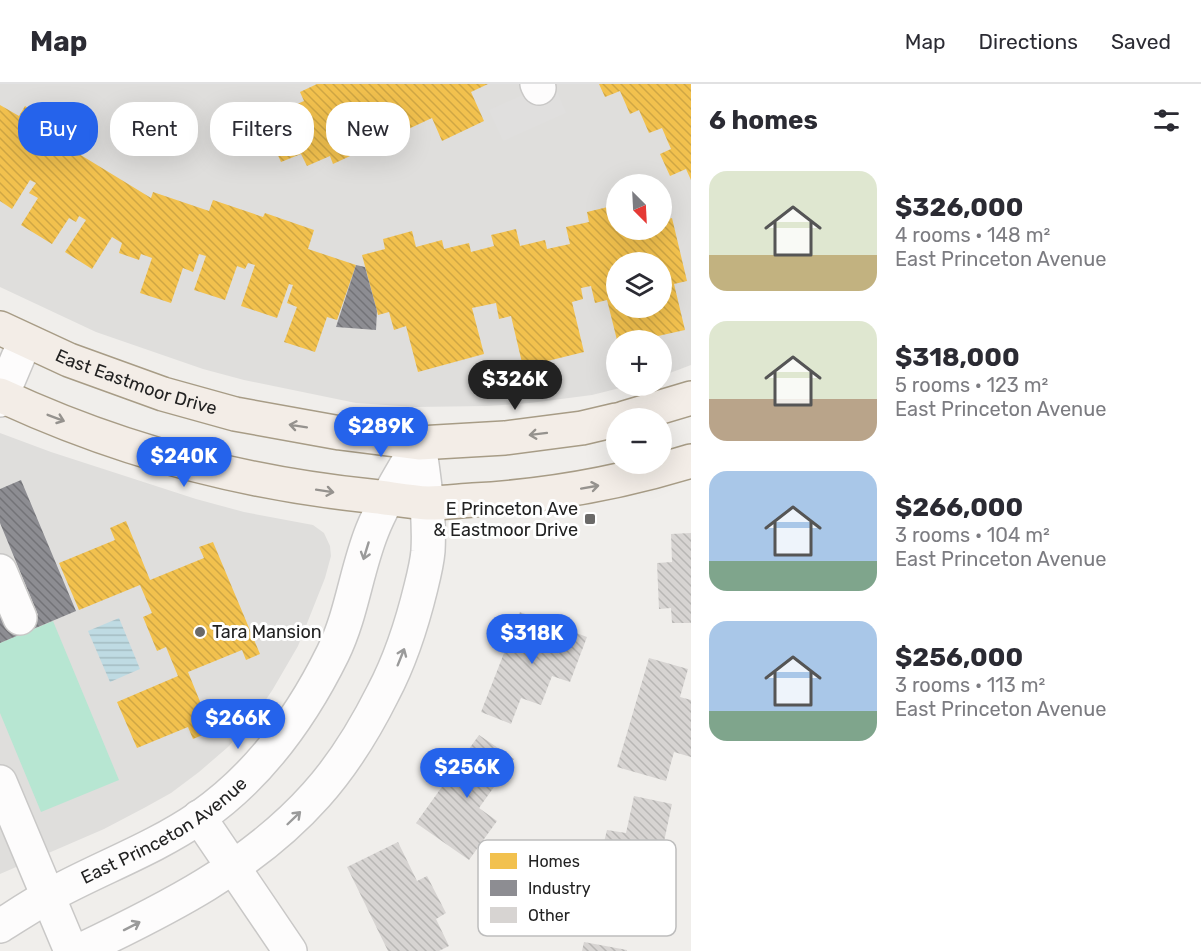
<!DOCTYPE html>
<meta charset="utf-8">
<style>
body{margin:0;font-family:Rubik,sans-serif;background:#f7f7f7;color:#2b2b33;height:100vh;display:flex;flex-direction:column;font-size:22px;white-space:nowrap}
*{box-sizing:border-box;margin:0}
p{font-size:20px;color:#7c7c81}
.icon{flex:none;width:33px;height:33px;fill:none;stroke:currentColor;stroke-width:2;stroke-linecap:round;stroke-linejoin:round}
.map{position:relative;flex:1;overflow:hidden}
.sheet{display:flex;flex-direction:column;background:#fff;width:510px}
.sheet>*{flex:none}
.top-card{position:absolute;left:18px;top:18px;width:570px;height:54px;display:flex;gap:12px}
.needle{width:39px;rotate:156deg}
.buttons{position:absolute;left:606px;top:90px;display:grid;gap:12px}
.buttons a{display:grid;place-items:center;width:66px;height:66px;border-radius:50%;background:#fff;box-shadow:0 6px 24px #0002;font-size:30px}
.price{position:absolute;translate:-50% -51px;padding:0 14px;border-radius:21px;background:#2563eb;color:#fff;font-size:20px;line-height:39px;filter:drop-shadow(0 2px 3px #0008)}
.price::after{content:'';position:absolute;left:50%;top:36px;width:18px;height:14px;margin-left:-9px;background:inherit;clip-path:polygon(0 0,100% 0,50% 100%)}
.price.on{background:#222;color:#fff}
ul{padding:0;list-style:none}
li{display:flex;align-items:center;gap:18px;height:150px;padding:0 18px}
li span{display:grid;place-items:center;flex:none;width:168px;height:120px;border-radius:18px;color:#555}
li>.icon{margin-inline-start:auto}
span .icon{width:72px;height:72px;fill:#fffc;stroke-width:1}
li b{font-size:26px}
h2{display:flex;justify-content:space-between;align-items:center;height:72px;padding:0 18px;font-size:26px}
.tag{padding:0 21px;border-radius:24px;background:#fff;box-shadow:0 6px 24px #0002;font-size:21px;line-height:54px}
.tag.on{background:#2563eb;color:#fff}
header{display:flex;align-items:center;gap:36px;box-sizing:border-box;height:84px;padding:0 30px;background:#fff;border-bottom:2px solid #e1e1e2}
header strong{font-size:28px}
nav{display:flex;gap:33px;margin-inline-start:auto;font-size:21px}
main{display:flex;flex:1;min-height:0}
.map>svg:first-child{display:block}
</style>
<header>
<strong>Map</strong>
<nav><a>Map</a><a>Directions</a><a>Saved</a></nav>
</header>
<main>
<div class="map">
<svg width="691" height="867" viewBox="0 0 691 867">
<defs>
<pattern id="water-rules" width="6" height="5" patternUnits="userSpaceOnUse" patternTransform="scale(1.5)"><rect width="6" height="5" fill="#bfdbe3"/><path d="M0 2.5h6" fill="none" stroke="#a4bcc2"/></pattern>
<pattern id="homes-back-hatch" width="6" height="6" patternUnits="userSpaceOnUse" patternTransform="scale(1.5)"><rect width="6" height="6" fill="#f2c14e"/><path d="M-1 5l2 2M0 0l6 6M5-1l2 2" fill="none" stroke="#cfa644"/></pattern>
<pattern id="industry-back-hatch" width="6" height="6" patternUnits="userSpaceOnUse" patternTransform="scale(1.5)"><rect width="6" height="6" fill="#8d8d92"/><path d="M-1 5l2 2M0 0l6 6M5-1l2 2" fill="none" stroke="#737377"/></pattern>
<pattern id="building-back-hatch" width="6" height="6" patternUnits="userSpaceOnUse" patternTransform="scale(1.5)"><rect width="6" height="6" fill="#d7d4d2"/><path d="M-1 5l2 2M0 0l6 6M5-1l2 2" fill="none" stroke="#b8b6b4"/></pattern>
</defs>
<rect width="100%" height="100%" fill="#f0eeeb"/>
<path fill="#dfdedc" fill-rule="evenodd" d="M0 0H691V281L662 292V256H616V302H628L592 311 530 319 487 322 415 323 356 319 244 296 203 285 96 248 0 203ZM616 100H662V146H616ZM616 178H662V224H616Z
M0 349 51 368 196 415 244 428 313 441 324 449 330 462 331 472 325 494 298 562 273 605 253 635 228 663 199 688 171 709 144 724 104 745 0 790Z"/>
<path fill="#b7e6d2" d="M53 537 119 696 41 728 0 629V559Z"/>
<path fill="#e0dfde" d="M547 0H554L566 29 503 57 489 26Z"/>
<path fill="url(#water-rules)" d="M119 534 140 585 110 598 88 547Z"/>
<path fill="url(#homes-back-hatch)" fill-rule="evenodd" d="M317 0H488L471 8 484 37 442 57 432 34 333 80 330 72 307 82 301 70 281 78 268 50 288 41 281 27 304 17 300 8Z
M599 0H691V96L686 85 670 92 660 70 671 65 662 44 649 49 639 26 630 30 620 7 605 13Z
M0 21 19 32 25 22 72 51 66 62 151 114 153 108 209 127 213 116 263 133 265 129 314 146 308 165 356 181 337 236 327 233 315 268 284 258 297 223 287 219 293 201 289 200 277 234 241 222 255 181 248 179 245 185 237 182 225 216 194 206 206 172 199 170 193 188 183 184 171 219 140 209 152 174 141 170 139 176 119 169 122 159 112 153 92 185 65 168 86 136 79 132 76 138 69 134 52 160 21 141 38 114 29 109 36 99 30 96 12 125 0 117Z
M616 121V146H662V137L672 134 687 197 674 200 685 246 640 256H617L607 216 595 219 591 202 581 204 583 215 572 218 584 268 523 283 511 232 499 235 496 219 472 224 484 270 418 288 406 242 394 246 389 228 378 231 362 171 385 165 383 155 412 147 416 163 442 156 444 165 469 159 471 168 494 162 491 151 516 145 520 162 545 156 547 165 570 160 566 143 589 138 587 128ZM616 178H662V224H616Z
M126 437 150 496 204 474 199 463 213 458 260 570 246 576 242 566 188 588 212 647 193 655 188 643 137 664 117 618 178 592 166 563 157 567 143 533 152 529 140 501 79 526 59 479 115 456 110 444Z"/>
<path fill="url(#industry-back-hatch)" d="M356 181 365 183 377 227 376 246 336 243Z
M21 396 76 527 0 559V527L7 544 38 531 0 439V405Z"/>
<path fill="url(#building-back-hatch)" d="M691 449V539H672L671 524 659 525 657 479 672 478 671 450Z
M520 528 587 553 570 598 552 592 541 621 521 614 511 640 481 628Z
M649 574 688 585 680 613 691 616V673L674 668 666 697 617 683Z
M479 651 514 675 479 724 497 737 469 776 416 739Z
M634 712 672 720 655 800 609 791 613 773 601 770 607 746 626 749Z
M398 758 417 797 427 792 446 829 436 835 449 862 439 867H388L347 783Z
M584 858 627 866V867H582Z"/>
<g fill="none" stroke-linecap="round" stroke-linejoin="round">
<g stroke="#c9c8c7" stroke-width="36">
<g id="minor">
<path d="M537 0 539 4"/>
<path d="M0 316 25 257"/>
<path d="M0 487 20 534"/>
<path d="M0 698 71 867"/>
<path d="M199 733 290 867"/>
<path id="s1" d="M0 842C16 832 31 822 47 813 97 785 152 766 200 733 259 692 302 632 333 569 352 530 356 487 372 447 384 416 403 388 419 359"/>
<path d="M79 867C165 826 252 783 316 711 343 681 365 645 383 609 401 575 412 540 421 503 424 491 427 479 428 467 430 431 424 395 419 359"/>
</g>
</g>
<g stroke="#a79c86" stroke-width="36">
<g id="major">
<path id="s2" d="M0 244 69 276 163 310 235 330 340 349 419 359 505 354 582 344 616 336"/>
<path d="M0 311C116 365 242 399 370 412 389 414 409 418 428 419 443 419 458 417 473 416 548 412 620 399 691 377"/>
<path d="M624 334 691 314"/>
</g>
</g>
<use href="#minor" stroke="#fdfcfc" stroke-width="33"/>
<use href="#major" stroke="#f3ede7" stroke-width="33"/>
</g>
<defs><path id="oneway-shaft" d="M-6 0H5M1.5-3L5.5 0L1.5 3" fill="none" stroke-width="1.6" stroke-linecap="round" stroke-linejoin="round" transform="scale(1.5)"/></defs>
<g stroke="#95928e">
<use href="#oneway-shaft" transform="translate(56 334) rotate(21)"/>
<use href="#oneway-shaft" transform="translate(298 342) rotate(-171)"/>
<use href="#oneway-shaft" transform="translate(538 350) rotate(173)"/>
<use href="#oneway-shaft" transform="translate(590 403) rotate(-10)"/>
<use href="#oneway-shaft" transform="translate(325 407) rotate(9)"/>
</g>
<g stroke="#9a9a9a">
<use href="#oneway-shaft" transform="translate(366 467) rotate(107)"/>
<use href="#oneway-shaft" transform="translate(401 573) rotate(-68)"/>
<use href="#oneway-shaft" transform="translate(294 734) rotate(-44)"/>
<use href="#oneway-shaft" transform="translate(132 842) rotate(-27)"/>
</g>
<g fill="#6a6968" stroke="#fff" stroke-width="2">
<rect x="584" y="429" width="12" height="12" rx="3"/>
<circle cx="200" cy="548" r="6"/>
</g>
<g text-anchor="middle" dominant-baseline="central" stroke-width="6" stroke-linejoin="round" paint-order="stroke">
<g font-size="18" fill="#222" stroke="#fff">
<text stroke="none"><textPath href="#s2" startOffset="147">East Eastmoor Drive</textPath></text>
<text stroke="none"><textPath href="#s1" startOffset="190">East Princeton Avenue</textPath></text>
</g>
<g font-size="18" fill="#222" stroke="#fff" text-anchor="end">
<text x="578" y="425">E Princeton Ave<tspan x="578" dy="21">&amp; Eastmoor Drive</tspan></text>
<text x="212" y="548" text-anchor="start">Tara Mansion</text>
</g>
</g>
<rect x="478" y="756" width="198" height="96" rx="9" fill="#fff" stroke="#bdbdbd" stroke-width="1.5"/>
<rect x="490" y="769" width="27" height="16" fill="#f2c14e"/>
<rect x="490" y="796" width="27" height="16" fill="#8d8d92"/>
<rect x="490" y="823" width="27" height="16" fill="#d7d4d2"/>
<g font-size="16" fill="#222">
<text x="528" y="783">Homes</text>
<text x="528" y="810">Industry</text>
<text x="528" y="837">Other</text>
</g>
</svg>
<div class="buttons">
<a><svg class="needle" viewBox="-14 -14 28 28"><path d="M0-13l5 13h-10z" fill="#e53935"/><path d="M0 13l5-13h-10z" fill="#7c7c81"/></svg></a>
<a><svg class="icon" aria-label="layers" viewBox="0 0 24 24"><path d="M12 4l9 5-9 5-9-5zM3 14l9 5 9-5"/></svg></a>
<a>+</a>
<a>−</a>
</div>
<b class="price on" style="left:515px;top:327px">$326K</b>
<b class="price" style="left:381px;top:374px">$289K</b>
<b class="price" style="left:184px;top:404px">$240K</b>
<b class="price" style="left:532px;top:581px">$318K</b>
<b class="price" style="left:238px;top:666px">$266K</b>
<b class="price" style="left:467px;top:715px">$256K</b>
<div class="top-card">
<a class="tag on">Buy</a>
<a class="tag">Rent</a>
<a class="tag">Filters</a>
<a class="tag">New</a>
</div>
</div>
<section class="sheet">
<h2>6 homes<svg class="icon" aria-label="filters" viewBox="0 0 24 24"><path d="M4 7h16M4 17h16"/><circle cx="9" cy="7" r="2"/><circle cx="15" cy="17" r="2"/></svg></h2>
<ul>
<li><span style="background:linear-gradient(#dfe7d0 70%,#c2b280 0)"><svg class="icon" aria-label="home" viewBox="0 0 24 24"><path d="M3 11l9-7 9 7M6 9v11h12V9"/></svg></span><div><b>$326,000</b><p>4 rooms · 148 m²</p><p>East Princeton Avenue</p></div></li>
<li><span style="background:linear-gradient(#dfe7d0 65%,#b9a48a 0)"><svg class="icon" aria-label="home" viewBox="0 0 24 24"><path d="M3 11l9-7 9 7M6 9v11h12V9"/></svg></span><div><b>$318,000</b><p>5 rooms · 123 m²</p><p>East Princeton Avenue</p></div></li>
<li><span style="background:linear-gradient(#a9c7e8 75%,#7fa58c 0)"><svg class="icon" aria-label="home" viewBox="0 0 24 24"><path d="M3 11l9-7 9 7M6 9v11h12V9"/></svg></span><div><b>$266,000</b><p>3 rooms · 104 m²</p><p>East Princeton Avenue</p></div></li>
<li><span style="background:linear-gradient(#a9c7e8 75%,#7fa58c 0)"><svg class="icon" aria-label="home" viewBox="0 0 24 24"><path d="M3 11l9-7 9 7M6 9v11h12V9"/></svg></span><div><b>$256,000</b><p>3 rooms · 113 m²</p><p>East Princeton Avenue</p></div></li>
</ul>
</section>
</main>
